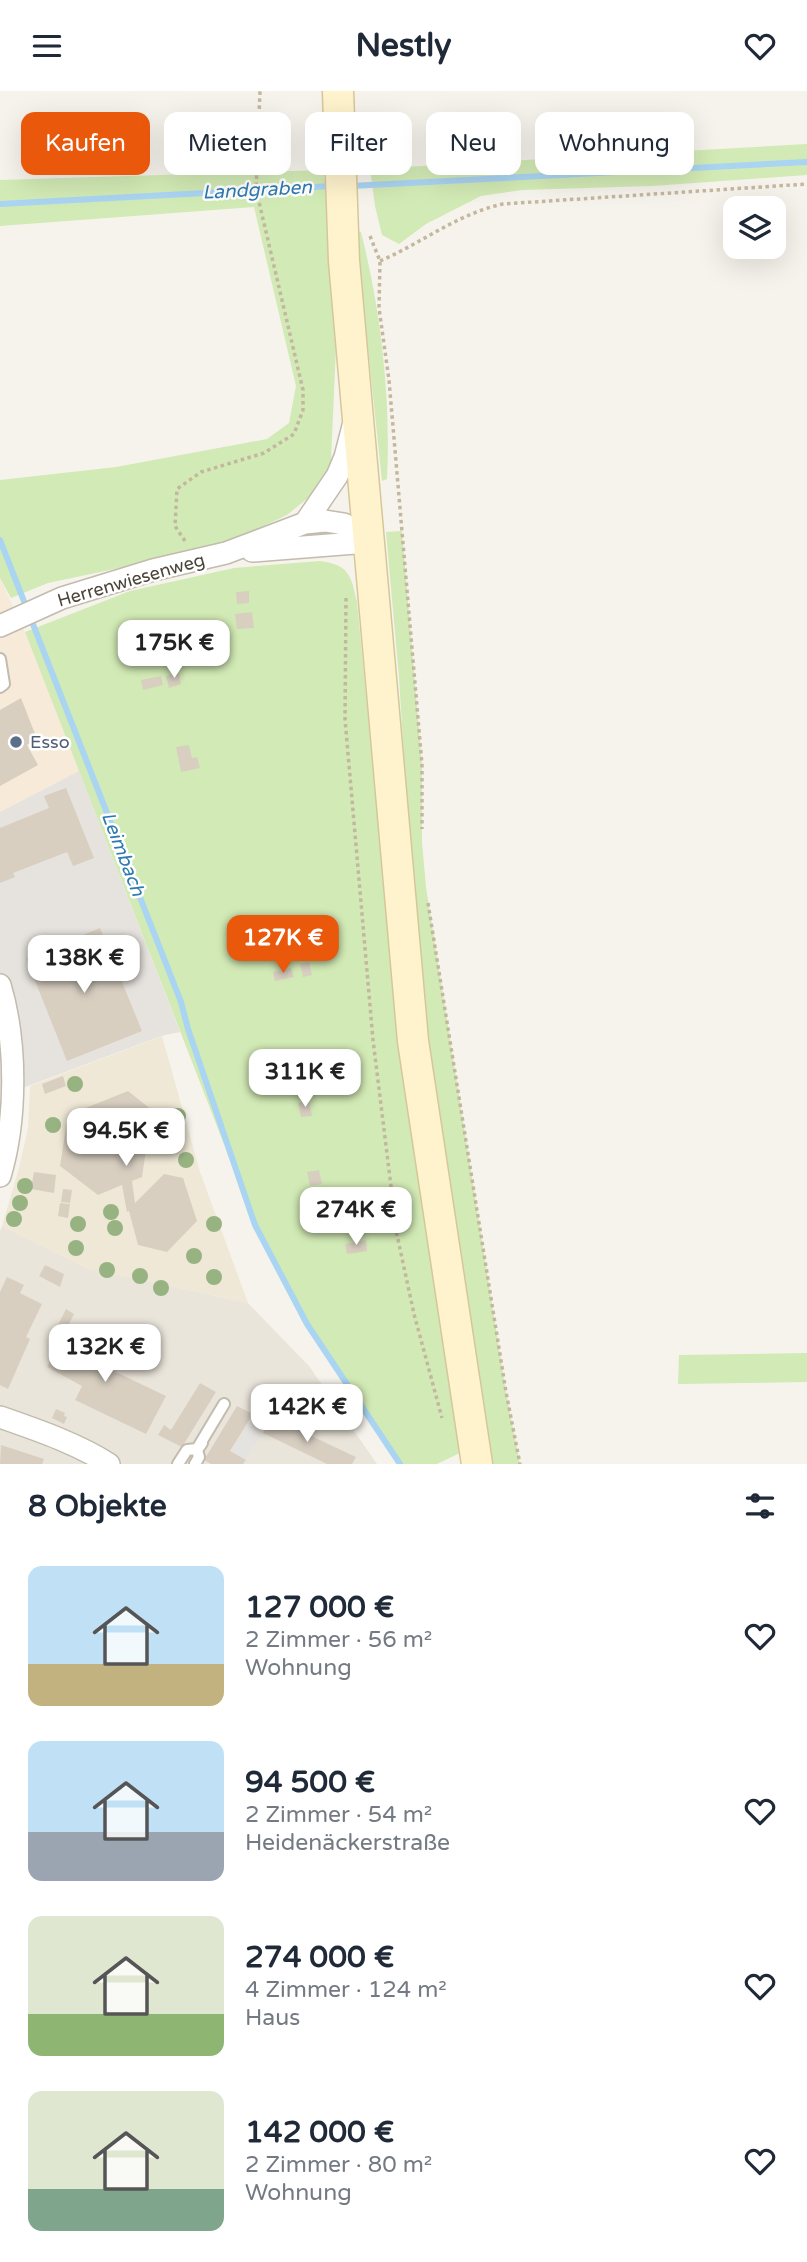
<!DOCTYPE html>
<html lang="de">
<meta charset="utf-8">
<style>
body{margin:0;font-family:"Varela Round",sans-serif;background:#f6f6f7;color:#1f2937;height:100vh;display:flex;flex-direction:column;font-size:26px;white-space:nowrap}
*{box-sizing:border-box;margin:0}
p{font-size:23px;color:#747a83}
.icon{flex:none;width:38px;height:38px;fill:none;stroke:currentColor;stroke-width:2;stroke-linecap:round;stroke-linejoin:round}
.map{position:relative;height:1373px;overflow:hidden}
.panel{display:flex;flex-direction:column;background:#fff;flex:1}
.panel>*{flex:none}
.banner{position:absolute;left:21px;top:21px;width:766px;height:63px;display:flex;gap:14px}
.tools{position:absolute;left:723px;top:105px;display:grid;gap:14px}
.tools a{display:grid;place-items:center;width:63px;height:63px;border-radius:14px;background:#fff;box-shadow:0 7px 28px #0002;font-size:35px}
.price{position:absolute;translate:-50% -60px;padding:0 16px;border-radius:14px;background:#fff;color:#222;font-size:23px;line-height:46px;filter:drop-shadow(0 2px 4px #0008)}
.price::after{content:'';position:absolute;left:50%;top:42px;width:21px;height:16px;margin-left:-10px;background:inherit;clip-path:polygon(0 0,100% 0,50% 100%)}
.price.selected{background:#ea580c;color:#fff}
ul{padding:0;list-style:none}
li{display:flex;align-items:center;gap:21px;height:175px;padding:0 28px}
li span{display:grid;place-items:center;flex:none;width:196px;height:140px;border-radius:14px;color:#555}
li>.icon{margin-inline-start:auto}
span .icon{width:84px;height:84px;fill:#fffc;stroke-width:1}
li b{font-size:30px}
h2{display:flex;justify-content:space-between;align-items:center;height:84px;padding:0 28px;font-size:30px}
.chip{padding:0 24px;border-radius:14px;background:#fff;box-shadow:0 7px 28px #0002;font-size:24px;line-height:63px}
.chip.selected{background:#ea580c;color:#fff}
header{display:flex;justify-content:space-between;align-items:center;height:91px;padding:0 28px;background:#fff;font-size:32px;font-weight:700}
.map>svg:first-child{display:block}
</style>
<header><svg class="icon" aria-label="menu" viewBox="0 0 24 24"><path d="M4 6h16M4 12h16M4 18h16"/></svg>Nestly<svg class="icon" aria-label="heart" viewBox="0 0 24 24"><path d="M12 20l-8-8c-3-5 5-10 8-4 3-6 11-1 8 4z"/></svg></header>
<div class="map">
<svg width="807" height="1373" viewBox="0 0 807 1373">
<rect width="100%" height="100%" fill="#f6f3ec"/>
<path fill="#eae5da" d="M2 1135 87 1177 248 1212 309 1275 377 1373H0V1140Z"/>
<path fill="#f7ead8" d="M0 487 25 541 79 680 0 721Z"/>
<path fill="#e6e2dd" d="M79 680 180 941 161 945 12 1001 0 1085V721Z"/>
<path fill="#efe8d6" d="M162 945 200 1081 248 1212 87 1177 2 1135 19 1077 28 1037 30 995Z"/>
<path fill="#d2eab5" d="M807 53V84L653 95 522 99 481 105 426 133 399 153 382 144 375 115 370 78Z
M323 79 329 113 336 256 331 369 319 398 287 424 219 456 48 492 11 507 0 487V389L116 376 267 348 289 332 296 295 254 116 0 135V89Z
M361 141C381 220 391 307 387 388L382 390 356 142Z
M402 440 422 674V751L426 796 506 1301 520 1373H491L427 952 414 832 399 586 386 441Z
M320 470C349 474 351 484 357 511L389 841 464 1360 437 1373H400L307 1233 255 1133 25 541 130 500 234 477Z
M807 1262V1291L678 1293 679 1264Z"/>
<path fill="#e5e3e0" d="M248 1331 263 1342 243 1373H223Z"/>
<g fill="none" stroke-linecap="round" stroke-linejoin="round">
<path stroke="#a9d4f2" stroke-width="6" d="M351 95 807 71
M0 113 333 95
M0 449 181 911 188 938 255 1134 307 1233 400 1373"/>
</g>
<path fill="#d8cfc1" d="M249 500V512L237 513 236 501Z
M252 521 254 537 237 538 235 523Z
M179 582 181 593 169 597 166 585Z
M161 585 163 594 143 599 141 589Z
M21 607 37 648 27 654 38 674 0 695V619Z
M189 654 192 667 197 666 200 677 181 681 176 656Z
M66 697 94 767 73 775 67 761 13 782 15 786 0 792V737L49 717 44 705Z
M100 837 142 940 67 970 26 867Z
M309 871 312 884 303 886 300 873Z
M291 877 294 886 275 890 273 881Z
M63 985 66 995 45 1003 42 993Z
M128 1000 152 1019 142 1086 132 1090 135 1112 164 1083 183 1087 197 1130 167 1161 138 1154 129 1120 127 1121 122 1094 98 1104 60 1075 68 1024Z
M309 1010 312 1025 301 1026 298 1012Z
M319 1079 322 1093 310 1095 307 1081Z
M34 1081 56 1084 54 1102 31 1098Z
M63 1098 72 1099 70 1112 61 1111Z
M345 1108 347 1116 326 1120 324 1112Z
M60 1112 70 1113 68 1127 58 1125Z
M321 1123 323 1131 304 1136 302 1127Z
M366 1149 367 1160 347 1163 345 1153Z
M45 1174 64 1183 60 1196 39 1185Z
M7 1186 24 1194 20 1202 42 1213 26 1246 30 1248 8 1298 0 1294V1201Z
M66 1218 74 1223 66 1239 58 1234Z
M66 1239 102 1256 95 1271 166 1305 146 1343 75 1309 82 1295 47 1276Z
M200 1292 216 1301 182 1356 158 1344 164 1334 171 1339Z
M237 1315 253 1323 230 1360 246 1369 243 1373H211L204 1369Z
M56 1318 65 1322 64 1325 67 1326 64 1333 52 1327Z
M271 1326 356 1366 352 1373H327L263 1342Z
M1 1354 44 1368 42 1373H0Z"/>
<g fill="none" stroke-linecap="round" stroke-linejoin="round">
<g stroke="#c2bbae" stroke-width="14">
<path id="service" d="M0 568 4 593 0 596
M178 1373 187 1359 197 1358 224 1313
M195 1373 199 1366 197 1359 202 1352"/>
</g>
<g stroke="#c2bbae" stroke-width="24">
<path id="minor" d="M305 432 337 385 345 366 353 335
M252 460 368 451
M0 535 62 507 153 479 226 462 305 432 325 430 344 433 368 451
M0 894C17 951 17 1028 0 1085
M0 1326C37 1339 76 1352 109 1373"/>
</g>
<g stroke="#d6c79b" stroke-width="33">
<path id="secondary" d="M338 0 344 170 413 950 477 1373"/>
</g>
<path stroke="#c4b79f" stroke-width="3.5" stroke-dasharray="3.5 3.5" stroke-linecap="butt" d="M370 145 380 170 379 217 389 289 422 674V738
M380 170C422 152 457 123 503 113L807 93
M185 450 175 435 177 398 201 381 264 362 294 343 303 319V299L256 98 260 0
M346 507 345 628 373 949 397 1144 414 1223 442 1327
M428 812 506 1301 520 1373"/>
<use href="#service" stroke="#fff" stroke-width="10"/>
<use href="#minor" stroke="#fff" stroke-width="21"/>
<use href="#secondary" stroke="#fff3cd" stroke-width="30"/>
</g>
<g fill="#97b381">
<circle cx="75" cy="993" r="8"/>
<circle cx="178" cy="1025" r="8"/>
<circle cx="53" cy="1034" r="8"/>
<circle cx="186" cy="1069" r="8"/>
<circle cx="25" cy="1095" r="8"/>
<circle cx="20" cy="1112" r="8"/>
<circle cx="111" cy="1121" r="8"/>
<circle cx="14" cy="1128" r="8"/>
<circle cx="78" cy="1133" r="8"/>
<circle cx="214" cy="1133" r="8"/>
<circle cx="115" cy="1137" r="8"/>
<circle cx="76" cy="1157" r="8"/>
<circle cx="194" cy="1165" r="8"/>
<circle cx="107" cy="1179" r="8"/>
<circle cx="140" cy="1185" r="8"/>
<circle cx="214" cy="1186" r="8"/>
<circle cx="161" cy="1197" r="8"/>
</g>
<circle fill="#5c6f8a" stroke="#fff" stroke-width="2.5" cx="16" cy="651" r="7"/>
<g text-anchor="middle" dominant-baseline="central" stroke-width="5" stroke-linejoin="round" paint-order="stroke">
<g font-size="18" fill="#4b4439" stroke="#fff">
<text transform="translate(131 489) rotate(-16)">Herrenwiesenweg</text>
</g>
<g font-size="18" fill="#4e5e75" stroke="#fff" text-anchor="start">
<text x="30" y="651">Esso</text>
</g>
<g font-size="19" font-style="italic" fill="#2e7ab2" stroke="#fff">
<text transform="translate(257 99) rotate(-3)">Landgraben</text>
<text transform="translate(123 763) rotate(69)">Leimbach</text>
</g>
</g>
</svg>
<div class="tools">
<a><svg class="icon" aria-label="layers" viewBox="0 0 24 24"><path d="M12 4l9 5-9 5-9-5zM3 14l9 5 9-5"/></svg></a>
</div>
<b class="price" style="left:174px;top:589px">175K €</b>
<b class="price selected" style="left:283px;top:884px">127K €</b>
<b class="price" style="left:84px;top:904px">138K €</b>
<b class="price" style="left:305px;top:1018px">311K €</b>
<b class="price" style="left:126px;top:1077px">94.5K €</b>
<b class="price" style="left:356px;top:1156px">274K €</b>
<b class="price" style="left:105px;top:1293px">132K €</b>
<b class="price" style="left:307px;top:1353px">142K €</b>
<div class="banner">
<a class="chip selected">Kaufen</a>
<a class="chip">Mieten</a>
<a class="chip">Filter</a>
<a class="chip">Neu</a>
<a class="chip">Wohnung</a>
</div>
</div>
<section class="panel">
<h2>8 Objekte<svg class="icon" aria-label="filters" viewBox="0 0 24 24"><path d="M4 7h16M4 17h16"/><circle cx="9" cy="7" r="2"/><circle cx="15" cy="17" r="2"/></svg></h2>
<ul>
<li><span style="background:linear-gradient(#bfe0f5 70%,#c2b280 0)"><svg class="icon" aria-label="home" viewBox="0 0 24 24"><path d="M3 11l9-7 9 7M6 9v11h12V9"/></svg></span><div><b>127 000 €</b><p>2 Zimmer · 56 m²</p><p>Wohnung</p></div><svg class="icon" aria-label="heart" viewBox="0 0 24 24"><path d="M12 20l-8-8c-3-5 5-10 8-4 3-6 11-1 8 4z"/></svg></li>
<li><span style="background:linear-gradient(#bfe0f5 65%,#9aa5b1 0)"><svg class="icon" aria-label="home" viewBox="0 0 24 24"><path d="M3 11l9-7 9 7M6 9v11h12V9"/></svg></span><div><b>94 500 €</b><p>2 Zimmer · 54 m²</p><p>Heidenäckerstraße</p></div><svg class="icon" aria-label="heart" viewBox="0 0 24 24"><path d="M12 20l-8-8c-3-5 5-10 8-4 3-6 11-1 8 4z"/></svg></li>
<li><span style="background:linear-gradient(#dfe7d0 70%,#8fb573 0)"><svg class="icon" aria-label="home" viewBox="0 0 24 24"><path d="M3 11l9-7 9 7M6 9v11h12V9"/></svg></span><div><b>274 000 €</b><p>4 Zimmer · 124 m²</p><p>Haus</p></div><svg class="icon" aria-label="heart" viewBox="0 0 24 24"><path d="M12 20l-8-8c-3-5 5-10 8-4 3-6 11-1 8 4z"/></svg></li>
<li><span style="background:linear-gradient(#dfe7d0 70%,#7fa58c 0)"><svg class="icon" aria-label="home" viewBox="0 0 24 24"><path d="M3 11l9-7 9 7M6 9v11h12V9"/></svg></span><div><b>142 000 €</b><p>2 Zimmer · 80 m²</p><p>Wohnung</p></div><svg class="icon" aria-label="heart" viewBox="0 0 24 24"><path d="M12 20l-8-8c-3-5 5-10 8-4 3-6 11-1 8 4z"/></svg></li>
</ul>
</section>
